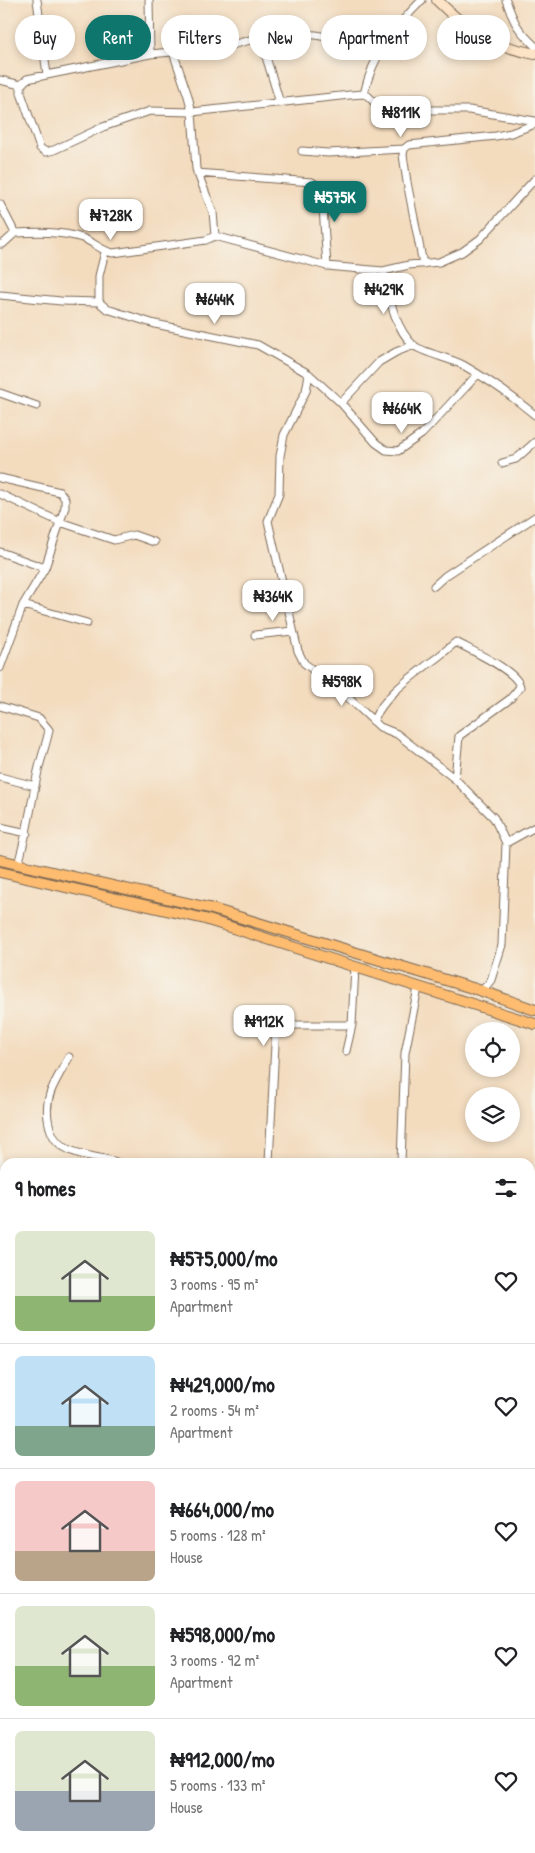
<!DOCTYPE html>
<meta charset="utf-8">
<style>
body{margin:0;font-family:"Patrick Hand",sans-serif;background:#f2f2f2;color:#202124;height:100vh;display:flex;flex-direction:column;font-size:19px;white-space:nowrap}
*{box-sizing:border-box;margin:0}
p{font-size:16px;color:#757577}
.icon{flex:none;width:28px;height:28px;fill:none;stroke:currentColor;stroke-width:2;stroke-linecap:round;stroke-linejoin:round}
.map{position:relative;flex:1;overflow:hidden}
.details{position:absolute;left:0px;top:1158px;width:535px;height:696px;display:flex;flex-direction:column;background:#fff;border-radius:15px 15px 0 0;box-shadow:0 2px 8px #0003}
.details>*{flex:none}
.banner{position:absolute;left:15px;top:15px;width:505px;height:45px;display:flex;gap:10px}
.fabs{position:absolute;left:465px;top:1022px;display:grid;gap:10px}
.fabs a{display:grid;place-items:center;width:55px;height:55px;border-radius:50%;background:#fff;box-shadow:0 2px 8px #0003;font-size:25px}
.price{position:absolute;translate:-50% -42px;padding:0 11px;border-radius:10px;background:#fff;color:#222;font-size:16px;line-height:32px;filter:drop-shadow(0 1px 2px #0008)}
.price::after{content:'';position:absolute;left:50%;top:30px;width:15px;height:11px;margin-left:-8px;background:inherit;clip-path:polygon(0 0,100% 0,50% 100%)}
.price.selected{background:#0f766e;color:#fff}
ul{padding:0;list-style:none}
li{display:flex;align-items:center;gap:15px;height:125px;padding:0 15px}
li+li{border-top:1px solid #e0e0e0}
li span{display:grid;place-items:center;flex:none;width:140px;height:100px;border-radius:8px;color:#555}
li>.icon{margin-inline-start:auto}
span .icon{width:60px;height:60px;fill:#fffc;stroke-width:1}
li b{font-size:21px}
h2{display:flex;justify-content:space-between;align-items:center;height:60px;padding:0 15px;font-size:21px}
.chip{padding:0 18px;border-radius:22px;background:#fff;box-shadow:0 2px 8px #0003;font-size:18px;line-height:45px}
.chip.selected{background:#0f766e;color:#fff}
.map>svg:first-child{display:block}
</style>
<div class="map">
<svg width="535" height="1853" viewBox="0 0 535 1853">
<rect width="100%" height="100%" fill="#f7f3e8"/>
<filter id="ink" filterUnits="userSpaceOnUse"><feTurbulence type="fractalNoise" baseFrequency=".02" numOctaves="2"/><feDisplacementMap in="SourceGraphic" scale="10" xChannelSelector="R" yChannelSelector="G"/><feConvolveMatrix kernelMatrix="1 2 1 2 8 2 1 2 1" color-interpolation-filters="sRGB"/></filter>
<filter id="wash" filterUnits="userSpaceOnUse"><feTurbulence type="fractalNoise" baseFrequency=".0096" numOctaves="4" result="noise"/><feDisplacementMap in="SourceGraphic" scale="20" xChannelSelector="R" yChannelSelector="G"/><feGaussianBlur stdDeviation="1.12" result="paint"/><feColorMatrix in="noise" values="0 0 0 0 0 0 0 0 0 0 0 0 0 0 0 0 0 1.4 0 .05"/><feComposite in="paint" operator="in"/></filter>
<g filter="url(#wash)">
<rect width="100%" height="100%" fill="#f3dbbe"/>
</g>
<g filter="url(#ink)">
<g fill="none" stroke-linecap="round" stroke-linejoin="round">
<g stroke="#7b6856" stroke-width="9">
<path id="street" d="M37 0 47 75
M149 0 150 54
M506 0C514 23 517 29 535 46
M260 37 280 103
M381 48 316 35 276 33 224 47 150 54 27 79 21 85V93L40 148 46 152 54 150 103 127 150 111 192 112 350 95 364 94 368 96 376 104 385 109 396 110H469L535 121
M173 52 188 96 192 112 196 169 213 212 215 236
M0 80 21 85
M364 94C373 54 393 29 422 0
M302 151 328 153 404 149
M197 173 312 182 319 187 322 193 327 266
M0 204 15 233
M0 244H3L15 233C37 232 60 231 82 238 94 242 101 251 113 253L206 240 215 236 327 266 383 271 409 265 439 262 462 252 480 239 535 179
M105 252 99 276V302L107 309 155 324 258 345 309 374 341 403 376 443 386 450 398 451 422 434 477 375
M423 264 407 182 403 155 404 149 409 145 496 136 511 133 535 124
M383 271C389 295 394 327 413 345 423 353 450 358 463 365 489 380 512 396 535 415
M0 295 61 301 99 302
M309 374 306 391 284 435 280 456 279 494 268 521 298 651 304 663 342 692 380 727 397 734 455 779 494 818 506 843
M0 393 37 406
M341 403 379 362 396 352 414 345
M502 463 516 459 535 442
M0 478 60 492 65 499V507L45 568 23 605 0 668
M0 494 60 522 114 540 134 535 154 542
M0 552 45 568
M434 586 445 576 535 517
M23 605 87 623
M255 635 293 631
M0 706 39 718 49 730C46 746 40 760 37 776 31 805 27 835 18 864
M373 721C386 694 409 679 431 662 440 656 447 649 456 642 470 650 518 671 520 687L510 699 459 736 455 779
M0 777 35 786
M0 827 27 833
M482 991 491 980 502 945 506 843 535 827
M346 1051 352 1025 355 967
M69 1057C63 1068 56 1079 51 1091 44 1109 47 1137 64 1147 80 1157 99 1156 116 1162
M269 1162 276 1025H352
M401 1162 405 1053 418 988
M0 1212 5 1208
M530 1313 535 1314
M0 1462H5
M530 1499 535 1494
M530 1624 535 1620
M182 1849 184 1853
M273 1853 275 1849
M527 1853 535 1847"/>
</g>
<g stroke="#7b6856" stroke-width="12">
<path id="secondary" d="M437 0C471 34 488 44 535 54"/>
</g>
<g stroke="#7b6856" stroke-width="12">
<path id="primary" d="M0 860 209 908 482 991 535 1010
M0 872 205 919 535 1024"/>
</g>
<use href="#street" stroke="#fff" stroke-width="7"/>
<use href="#secondary" stroke="#fee4c6" stroke-width="10"/>
<use href="#primary" stroke="#fdbc70" stroke-width="10"/>
</g>
</g>
</svg>
<div class="fabs">
<a><svg class="icon" aria-label="locate" viewBox="0 0 24 24"><circle cx="12" cy="12" r="6"/><path d="M12 2v4M12 18v4M2 12h4M18 12h4"/></svg></a>
<a><svg class="icon" aria-label="layers" viewBox="0 0 24 24"><path d="M12 4l9 5-9 5-9-5zM3 14l9 5 9-5"/></svg></a>
</div>
<b class="price" style="left:401px;top:138px">₦811K</b>
<b class="price selected" style="left:335px;top:223px">₦575K</b>
<b class="price" style="left:111px;top:241px">₦728K</b>
<b class="price" style="left:384px;top:315px">₦429K</b>
<b class="price" style="left:215px;top:325px">₦644K</b>
<b class="price" style="left:402px;top:434px">₦664K</b>
<b class="price" style="left:273px;top:622px">₦364K</b>
<b class="price" style="left:342px;top:707px">₦598K</b>
<b class="price" style="left:264px;top:1047px">₦912K</b>
<div class="banner">
<a class="chip">Buy</a>
<a class="chip selected">Rent</a>
<a class="chip">Filters</a>
<a class="chip">New</a>
<a class="chip">Apartment</a>
<a class="chip">House</a>
</div>
<section class="details">
<h2>9 homes<svg class="icon" aria-label="filters" viewBox="0 0 24 24"><path d="M4 7h16M4 17h16"/><circle cx="9" cy="7" r="2"/><circle cx="15" cy="17" r="2"/></svg></h2>
<ul>
<li><span style="background:linear-gradient(#dfe7d0 65%,#8fb573 0)"><svg class="icon" aria-label="home" viewBox="0 0 24 24"><path d="M3 11l9-7 9 7M6 9v11h12V9"/></svg></span><div><b>₦575,000/mo</b><p>3 rooms · 95 m²</p><p>Apartment</p></div><svg class="icon" aria-label="heart" viewBox="0 0 24 24"><path d="M12 20l-8-8c-3-5 5-10 8-4 3-6 11-1 8 4z"/></svg></li>
<li><span style="background:linear-gradient(#bfe0f5 70%,#7fa58c 0)"><svg class="icon" aria-label="home" viewBox="0 0 24 24"><path d="M3 11l9-7 9 7M6 9v11h12V9"/></svg></span><div><b>₦429,000/mo</b><p>2 rooms · 54 m²</p><p>Apartment</p></div><svg class="icon" aria-label="heart" viewBox="0 0 24 24"><path d="M12 20l-8-8c-3-5 5-10 8-4 3-6 11-1 8 4z"/></svg></li>
<li><span style="background:linear-gradient(#f6c9c9 70%,#b9a48a 0)"><svg class="icon" aria-label="home" viewBox="0 0 24 24"><path d="M3 11l9-7 9 7M6 9v11h12V9"/></svg></span><div><b>₦664,000/mo</b><p>5 rooms · 128 m²</p><p>House</p></div><svg class="icon" aria-label="heart" viewBox="0 0 24 24"><path d="M12 20l-8-8c-3-5 5-10 8-4 3-6 11-1 8 4z"/></svg></li>
<li><span style="background:linear-gradient(#dfe7d0 60%,#8fb573 0)"><svg class="icon" aria-label="home" viewBox="0 0 24 24"><path d="M3 11l9-7 9 7M6 9v11h12V9"/></svg></span><div><b>₦598,000/mo</b><p>3 rooms · 92 m²</p><p>Apartment</p></div><svg class="icon" aria-label="heart" viewBox="0 0 24 24"><path d="M12 20l-8-8c-3-5 5-10 8-4 3-6 11-1 8 4z"/></svg></li>
<li><span style="background:linear-gradient(#dfe7d0 60%,#9aa5b1 0)"><svg class="icon" aria-label="home" viewBox="0 0 24 24"><path d="M3 11l9-7 9 7M6 9v11h12V9"/></svg></span><div><b>₦912,000/mo</b><p>5 rooms · 133 m²</p><p>House</p></div><svg class="icon" aria-label="heart" viewBox="0 0 24 24"><path d="M12 20l-8-8c-3-5 5-10 8-4 3-6 11-1 8 4z"/></svg></li>
</ul>
</section>
</div>
